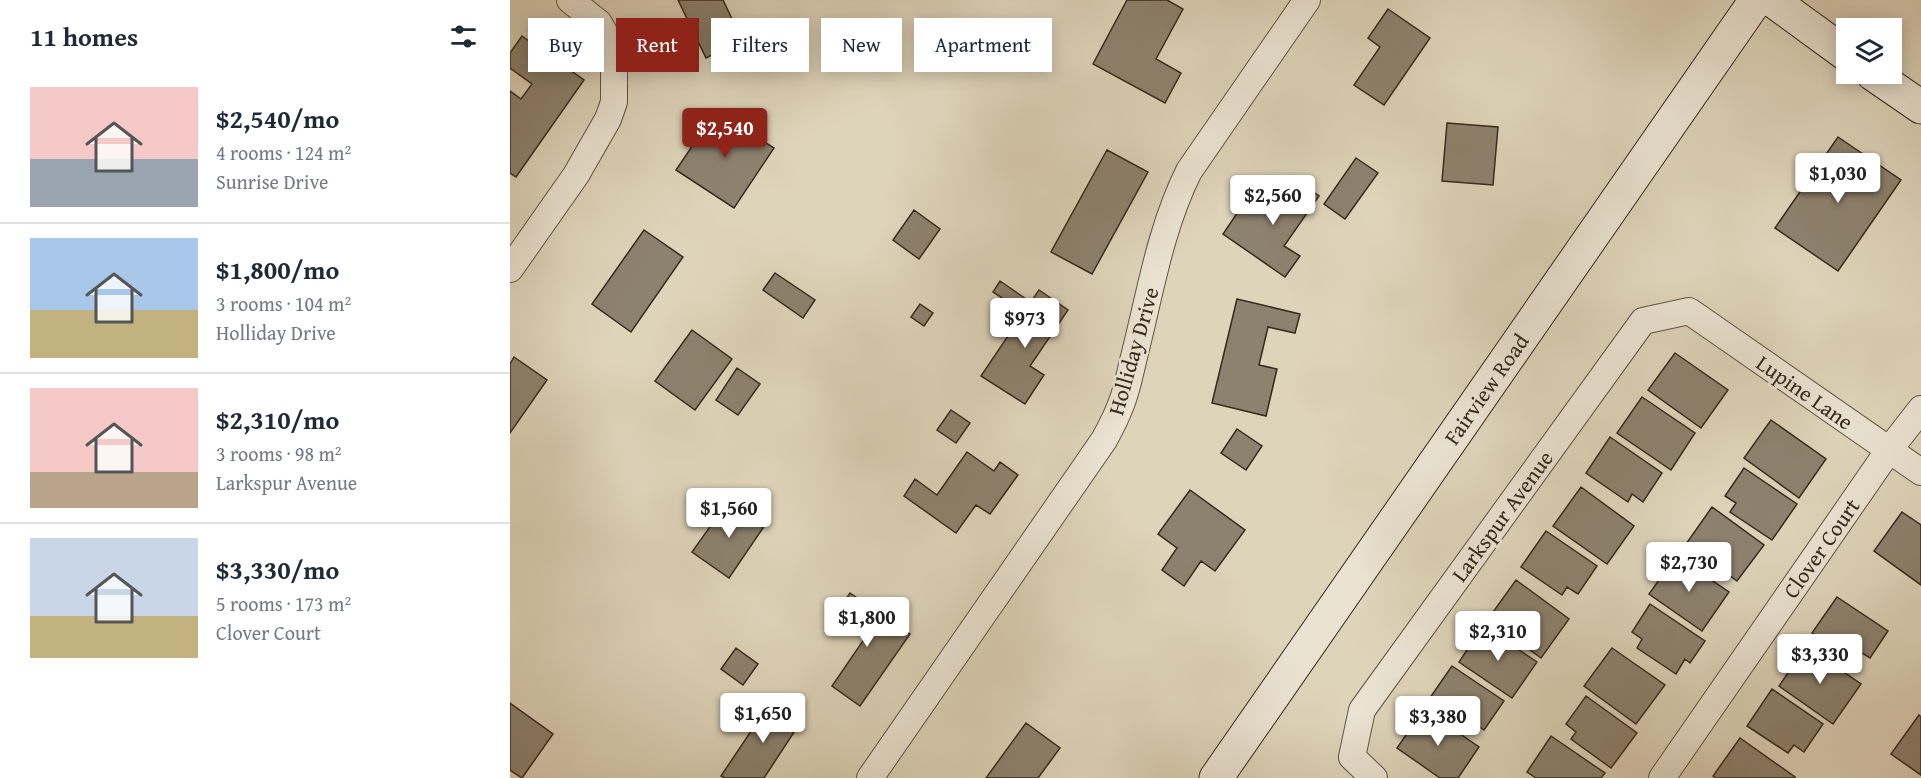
<!DOCTYPE html>
<meta charset="utf-8">
<style>
body{margin:0;font-family:"Gentium Book Plus",serif;background:#f6f6f7;color:#1f2937;height:100vh;display:flex;flex-direction:column;font-size:22px;white-space:nowrap}
*{box-sizing:border-box;margin:0}
p{font-size:20px;color:#747a83}
.icon{flex:none;width:33px;height:33px;fill:none;stroke:currentColor;stroke-width:2;stroke-linecap:round;stroke-linejoin:round}
.map{position:relative;flex:1;overflow:hidden}
.drawer{display:flex;flex-direction:column;background:#fff;width:510px}
.drawer>*{flex:none}
.banner{position:absolute;left:18px;top:18px;width:570px;height:54px;display:flex;gap:12px}
.buttons{position:absolute;left:1326px;top:18px;display:grid;gap:12px}
.buttons a{display:grid;place-items:center;width:66px;height:66px;border-radius:0px;background:#fff;box-shadow:0 3px 15px #0003;font-size:30px}
.price{position:absolute;translate:-50% -51px;padding:0 14px;border-radius:6px;background:#fff;color:#222;font-size:20px;line-height:39px;filter:drop-shadow(0 2px 3px #0008)}
.price::after{content:'';position:absolute;left:50%;top:36px;width:18px;height:14px;margin-left:-9px;background:inherit;clip-path:polygon(0 0,100% 0,50% 100%)}
.price.active{background:#8f2418;color:#fff}
ul{padding:0;list-style:none}
li{display:flex;align-items:center;gap:18px;height:150px;padding:0 30px}
li+li{border-top:2px solid #e0e1e3}
li span{display:grid;place-items:center;flex:none;width:168px;height:120px;border-radius:0px;color:#555}
li>.icon{margin-inline-start:auto}
span .icon{width:72px;height:72px;fill:#fffc;stroke-width:1}
li b{font-size:26px}
h2{display:flex;justify-content:space-between;align-items:center;height:72px;padding:0 30px;font-size:26px}
.tag{padding:0 21px;border-radius:0px;background:#fff;box-shadow:0 3px 15px #0003;font-size:21px;line-height:54px}
.tag.active{background:#8f2418;color:#fff}
main{display:flex;flex:1;min-height:0}
.map>svg:first-child{display:block}
</style>
<main>
<section class="drawer">
<h2>11 homes<svg class="icon" aria-label="filters" viewBox="0 0 24 24"><path d="M4 7h16M4 17h16"/><circle cx="9" cy="7" r="2"/><circle cx="15" cy="17" r="2"/></svg></h2>
<ul>
<li><span style="background:linear-gradient(#f6c9c9 60%,#9aa5b1 0)"><svg class="icon" aria-label="home" viewBox="0 0 24 24"><path d="M3 11l9-7 9 7M6 9v11h12V9"/></svg></span><div><b>$2,540/mo</b><p>4 rooms · 124 m²</p><p>Sunrise Drive</p></div></li>
<li><span style="background:linear-gradient(#a9c7e8 60%,#c2b280 0)"><svg class="icon" aria-label="home" viewBox="0 0 24 24"><path d="M3 11l9-7 9 7M6 9v11h12V9"/></svg></span><div><b>$1,800/mo</b><p>3 rooms · 104 m²</p><p>Holliday Drive</p></div></li>
<li><span style="background:linear-gradient(#f6c9c9 70%,#b9a48a 0)"><svg class="icon" aria-label="home" viewBox="0 0 24 24"><path d="M3 11l9-7 9 7M6 9v11h12V9"/></svg></span><div><b>$2,310/mo</b><p>3 rooms · 98 m²</p><p>Larkspur Avenue</p></div></li>
<li><span style="background:linear-gradient(#c9d6e8 65%,#c2b280 0)"><svg class="icon" aria-label="home" viewBox="0 0 24 24"><path d="M3 11l9-7 9 7M6 9v11h12V9"/></svg></span><div><b>$3,330/mo</b><p>5 rooms · 173 m²</p><p>Clover Court</p></div></li>
</ul>
</section>
<div class="map">
<svg width="1411" height="778" viewBox="0 0 1411 778">
<rect width="100%" height="100%" fill="#ded4ba"/>
<filter id="stains"><feTurbulence type="fractalNoise" baseFrequency=".00333" numOctaves="4"/><feColorMatrix values="0 0 0 0 .2 0 0 0 0 .09 0 0 0 0 .02 0 0 0 .5 -.17"/></filter>
<radialGradient id="worn" r=".72"><stop offset=".6" stop-color="#630" stop-opacity="0"/><stop offset="1" stop-color="#630" stop-opacity=".3"/></radialGradient>
<path fill="#8d826f" stroke="#362a1d" stroke-width="1.5" d="M168 0H213L232 40 196 58Z
M617 0H657L673 9 646 59 671 73 655 103 583 64Z
M878 9 920 38 874 105 844 85 870 47 858 38Z
M12 36 74 80 6 177 0 173V91L11 99 22 84 0 68V53Z
M206 111 264 148 224 208 166 170Z
M937 123 988 127 983 185 932 181Z
M1328 137 1391 180 1328 271 1265 228Z
M597 150 638 172 582 274 541 252Z
M846 158 868 173 835 219 814 204Z
M780 176 809 196 774 246 790 256 775 277 713 234 738 197 756 210Z
M404 210 430 229 409 259 383 240Z
M134 230 173 257 121 332 82 304Z
M265 273 305 300 293 318 253 290Z
M490 281 516 299 509 309 483 292Z
M529 290 558 310 520 366 534 375 515 404 471 376Z
M727 299 790 314 785 333 758 327 749 365 767 369 756 416 702 403Z
M410 304 423 313 414 326 401 317Z
M182 330 222 359 185 410 145 381Z
M1165 353 1218 390 1191 428 1138 390Z
M4 357 37 380 0 433V364Z
M227 368 250 384 228 415 206 400Z
M1132 397 1185 433 1161 470 1107 433Z
M441 410 460 423 446 443 427 430Z
M1261 420 1316 459 1289 498 1234 458Z
M727 429 752 446 736 470 711 453Z
M1100 437 1152 473 1133 502 1122 494 1118 502 1076 473Z
M457 452 484 471 490 462 508 475 480 514 466 505 446 533 394 496 405 479 427 495Z
M1234 468 1287 504 1262 540 1220 512 1226 503 1215 496Z
M1071 487 1124 526 1097 564 1043 526Z
M680 490 735 530 705 571 691 561 674 586 652 570 667 548 648 534Z
M219 500 255 525 219 578 182 552Z
M1202 507 1254 545 1227 581 1176 544Z
M1392 512 1411 525V585L1364 551Z
M1036 531 1087 566 1068 594 1057 587 1052 595 1011 567Z
M1166 556 1219 592 1192 631 1139 594Z
M1006 580 1059 619 1031 658 978 619Z
M340 593 400 634 350 706 322 686 355 638 324 616Z
M1327 597 1378 631 1360 658 1349 651 1343 660 1302 633Z
M1140 604 1195 641 1180 663 1175 659 1166 674 1127 648 1132 639 1122 632Z
M973 626 1027 662 1002 698 949 662Z
M1296 646 1351 684 1323 724 1269 686Z
M226 648 248 664 233 685 211 669Z
M1102 648 1155 685 1126 724 1074 686Z
M942 666 994 701 974 730 964 723 959 730 917 702Z
M1262 689 1313 724 1294 752 1284 745 1278 753 1237 726Z
M1076 696 1127 733 1101 768 1061 739 1066 732 1056 724Z
M262 700 292 720 254 778H215L211 776Z
M0 703 43 734 12 778 0 770Z
M914 709 969 747 948 778H930L887 748Z
M1409 715 1411 717V775L1381 754Z
M516 723 550 748 528 778H476Z
M1041 736 1095 773 1091 778H1026L1017 772Z
M1230 738 1285 777V778H1206L1203 776Z"/>
<g fill="none" stroke-linecap="round" stroke-linejoin="round">
<g stroke="#605444" stroke-width="28">
<path id="street" d="M0 269 66 175 98 119 104 102V59L99 41 89 23 60 0
M360 778 594 440C600 429 606 418 610 407 617 391 620 373 624 357 640 294 650 229 679 171L797 0
M864 778 842 757 852 710 1133 321 1179 311 1411 472
M1152 778 1379 450 1411 409"/>
</g>
<g stroke="#362a1d" stroke-width="35">
<path id="secondary" d="M1262 0 1336 54
M1363 74 1411 107
M706 778 1246 0"/>
</g>
<use href="#street" stroke="#eae3d2" stroke-width="26"/>
<use href="#secondary" stroke="#eae3d2" stroke-width="33"/>
</g>
<g text-anchor="middle" dominant-baseline="central" stroke-width="5" stroke-linejoin="round" paint-order="stroke">
<g font-size="22" fill="#362a1d" stroke="#eae3d2">
<text transform="translate(623 351) rotate(-74)">Holliday Drive</text>
<text transform="translate(976 389) rotate(-55)">Fairview Road</text>
<text transform="translate(1295 392) rotate(35)">Lupine Lane</text>
<text transform="translate(992 516) rotate(-54)">Larkspur Avenue</text>
<text transform="translate(1311 548) rotate(-55)">Clover Court</text>
</g>
</g>
<rect width="100%" height="100%" filter="url(#stains)"/>
<rect width="100%" height="100%" fill="url(#worn)"/>
</svg>
<div class="buttons">
<a><svg class="icon" aria-label="layers" viewBox="0 0 24 24"><path d="M12 4l9 5-9 5-9-5zM3 14l9 5 9-5"/></svg></a>
</div>
<b class="price active" style="left:215px;top:159px">$2,540</b>
<b class="price" style="left:1328px;top:204px">$1,030</b>
<b class="price" style="left:763px;top:226px">$2,560</b>
<b class="price" style="left:515px;top:349px">$973</b>
<b class="price" style="left:219px;top:539px">$1,560</b>
<b class="price" style="left:1179px;top:593px">$2,730</b>
<b class="price" style="left:357px;top:648px">$1,800</b>
<b class="price" style="left:988px;top:662px">$2,310</b>
<b class="price" style="left:1310px;top:685px">$3,330</b>
<b class="price" style="left:253px;top:744px">$1,650</b>
<b class="price" style="left:928px;top:747px">$3,380</b>
<div class="banner">
<a class="tag">Buy</a>
<a class="tag active">Rent</a>
<a class="tag">Filters</a>
<a class="tag">New</a>
<a class="tag">Apartment</a>
</div>
</div>
</main>
